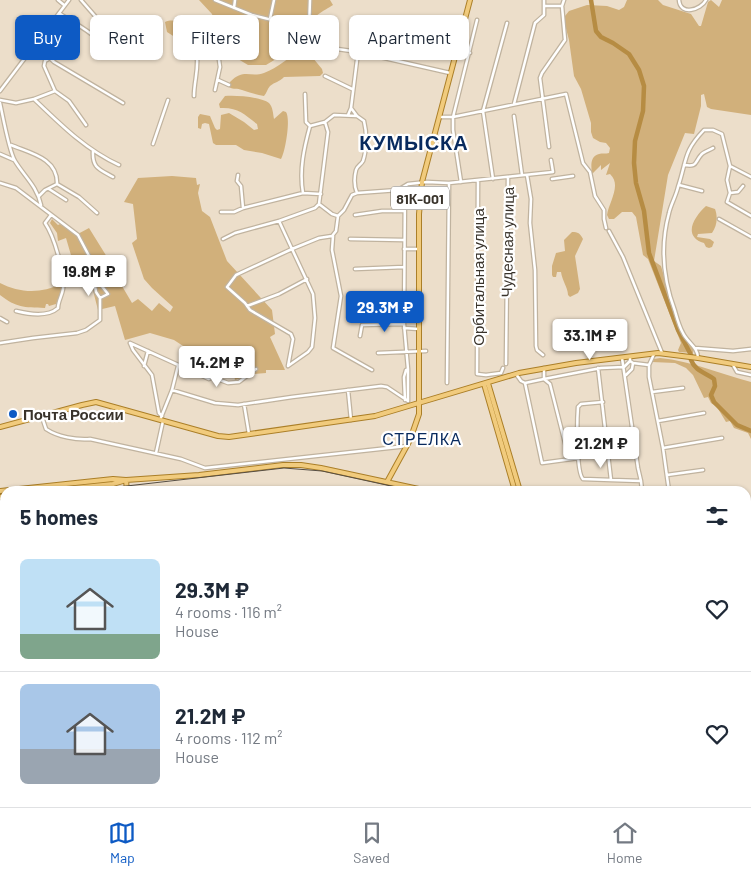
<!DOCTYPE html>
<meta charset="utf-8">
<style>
body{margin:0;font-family:Barlow,sans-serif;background:#f6f6f7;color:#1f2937;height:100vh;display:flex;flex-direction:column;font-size:19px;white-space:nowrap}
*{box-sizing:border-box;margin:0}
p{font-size:16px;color:#747a83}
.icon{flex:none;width:28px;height:28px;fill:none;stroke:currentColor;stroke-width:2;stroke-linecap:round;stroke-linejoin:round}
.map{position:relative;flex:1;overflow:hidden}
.side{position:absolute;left:0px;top:486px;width:751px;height:321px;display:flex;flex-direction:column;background:#fff;border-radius:15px 15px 0 0;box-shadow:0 1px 4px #0004}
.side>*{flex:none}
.hud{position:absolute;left:15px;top:15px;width:500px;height:45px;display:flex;gap:10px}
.price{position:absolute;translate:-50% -42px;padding:0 11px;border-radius:5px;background:#fff;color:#222;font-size:16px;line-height:32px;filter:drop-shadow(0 1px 2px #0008)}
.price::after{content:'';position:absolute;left:50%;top:30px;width:15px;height:11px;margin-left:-8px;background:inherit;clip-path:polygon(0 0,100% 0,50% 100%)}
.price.on{background:#0d5ac4;color:#fff}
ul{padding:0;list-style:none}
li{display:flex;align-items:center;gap:15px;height:125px;padding:0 20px}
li+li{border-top:1px solid #e0e1e3}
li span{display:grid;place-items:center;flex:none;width:140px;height:100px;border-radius:8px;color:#555}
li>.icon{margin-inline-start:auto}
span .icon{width:60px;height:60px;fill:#fffc;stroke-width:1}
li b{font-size:21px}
h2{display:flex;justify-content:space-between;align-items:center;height:60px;padding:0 20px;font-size:21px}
.chip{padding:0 18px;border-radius:8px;background:#fff;box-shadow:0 1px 4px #0004;font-size:18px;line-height:45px}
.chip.on{background:#0d5ac4;color:#fff}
.tab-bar{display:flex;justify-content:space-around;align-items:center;height:70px;border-top:1px solid #e0e1e3;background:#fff;font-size:14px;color:#747a83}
.tab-bar a{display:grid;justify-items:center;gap:2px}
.tab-bar .on{color:#0d5ac4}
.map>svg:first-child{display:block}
</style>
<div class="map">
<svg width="751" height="807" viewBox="0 0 751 807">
<rect width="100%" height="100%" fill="#ecdeca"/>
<path fill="#d1b07b" d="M199 0H330L333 5C324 11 311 16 309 27H307L304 30 302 47 286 53 266 65H248L238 59 233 51 228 48 181 41 167 32 165 22C179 16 196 32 214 20L212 14Z
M627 0H658L663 5 691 14 699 26H701L708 2 711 0 719 7 722 0H751V115L711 109 707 107 704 94 701 95V106L694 134 685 133 668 175 654 261 661 266C669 290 671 333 694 348L693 353 679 352 678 350 681 343 648 259 643 255 636 217 632 212H622L614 219H609L607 215C609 202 622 185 610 174L606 175 610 163 601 170V165L592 174C591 166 590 156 599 154 602 153 606 154 609 153L610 148 606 143 600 142 593 138 591 132V123L581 89 574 76 569 40 564 21 565 16 569 11 587 5 607 6 619 10 624 7Z
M303 51 308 52 322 69 323 73 320 76 284 77C279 82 275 82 270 86 267 89 267 93 264 96 256 95 249 92 242 90 237 88 234 90 229 87L230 82C244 68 250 78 264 73 278 68 289 56 303 51Z
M225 96C236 95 261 97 269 103 273 107 273 114 274 119L283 111 286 112C291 119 285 153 281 159L262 153 244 150 236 145H216L213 143 209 124 205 123 202 124 201 129 198 128V117L200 114 210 116 215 128 217 130 220 129 221 115 229 113 244 122 254 130 258 129 257 124C244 114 238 107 220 108L219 104Z
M172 176 196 178 197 185 200 184 198 193 202 211 210 217 227 261 272 310 275 334 270 337 285 370H266V373L254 374 235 380 234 374 224 373 174 340 150 333 125 340 115 306 98 310 88 271 75 273 73 272 64 274 62 269 73 262 66 238 58 241 57 233 50 223 52 219 58 225 60 224 76 235 89 228 107 257 118 287 122 286 132 303 138 299 152 311 159 303 170 312 173 307 152 288 144 279 132 243 137 239 133 204 124 202 138 178Z
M706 206 715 209C718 217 717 226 712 233L698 234 697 237 710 239 714 242 712 247 709 248 706 247 704 243C682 236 694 217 706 206Z
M572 232C578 232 580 233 583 239L575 256 580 289 578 293 570 297 568 295C568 288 562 280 561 272H557L556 277H553L552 275V266L556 253 565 251 564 240Z
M0 283C19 293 41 294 61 284L62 293 56 304 49 306 48 304H46L45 308C23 307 17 308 0 295Z
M660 358C692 361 720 374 751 382V439L748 433 734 428 730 421 726 422 717 407 711 403 708 397 704 398 693 375 686 368 675 363 652 362 654 359Z
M223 802H324V807H212Z"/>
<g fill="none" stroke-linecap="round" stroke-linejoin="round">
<path stroke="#b68c43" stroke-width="4.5" d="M591 0 596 31 601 37 613 43 629 54 639 70 644 86 643 111 635 141 634 163 636 183 644 211 649 253 678 330 691 355
M691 360C695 371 706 373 714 379L715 386 711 395 714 402 737 425 751 431"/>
<g stroke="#c0b39f" stroke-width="5">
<path id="minor" d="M58 0 64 5
M81 0 95 16
M215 0 252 15 309 29 310 45 358 52 450 73
M679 0C680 16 701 10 706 0
M544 6H562L564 0
M234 8 235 0
M59 13C70 21 87 29 96 38
M270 19 274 0
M309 29 310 0
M36 43 50 58
M457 52 470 53
M325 76 352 89
M218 80 229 85
M215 90 220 67 218 53
M0 91 69 0
M55 91 69 101 86 125
M305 94 306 122 310 126 325 122
M194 96C194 80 200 66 196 50
M34 99 55 91 44 66 45 61 50 58 54 62 123 103
M0 100 16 103 34 99C60 124 86 150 119 165
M0 103C3 117 9 151 15 161 24 176 37 186 41 205
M514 104 535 23 544 15V0
M351 108 357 116
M334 115 357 116 364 121C367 133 367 149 363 161 361 165 357 166 356 170 354 178 354 186 357 193L352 195 344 210 338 216 336 231 332 236 319 238 292 249 279 221 315 208 319 204 328 132 325 122Z
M348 115 351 108 358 52
M514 116 522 175
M440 117H453L566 94 583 163 590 172 595 196 604 210V219L606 228
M153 144 168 100
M11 145C30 153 58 158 57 184L45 190 39 196
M549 147 540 78 542 73 565 40 562 6
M93 151C92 168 99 169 113 177
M0 154 14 160
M684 165C698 167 694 163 701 155 703 152 710 150 713 148
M730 166 751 177
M238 175 237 181 241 186 243 208
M527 175 531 199 530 223 535 270 536 346 537 350 543 355
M493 179 483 111 507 23
M552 179 573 176
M478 180 477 374 486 375 501 373 503 368
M461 182 453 130V117L477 20
M0 183 16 188 78 235 98 273 101 285 108 294 100 298
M57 184 79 197 97 213
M679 185 702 191
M49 189 66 200
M303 193 321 194
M357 193 398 190 408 184 427 182 449 183 553 172 551 160
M730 193 738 192 743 186
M319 204 332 214 338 216
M221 212H234L243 208 303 193C299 170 304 148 310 126
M355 215 382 211H404
M719 219 751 237
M609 231 623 257 662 353
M333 236 332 250 341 296 333 348 372 370
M223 239 235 233 279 221
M350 239 403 240
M292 249 313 294 315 318 312 347 308 352 288 366 293 339 291 334 250 310 245 303 227 287 236 275Z
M404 249H419
M355 269 404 267
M356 298 404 296
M247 306 279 294 307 279
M16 311C28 314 48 317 58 308 58 301 62 296 63 289 65 273 54 236 45 223L51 215
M0 318 7 322
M404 328 419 329
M360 336 362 325 404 324
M0 343 33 338 77 333 86 330 100 320V298L96 292 93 276 98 273
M130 343 209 379 212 377 228 383 239 382 256 369
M130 343 133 350 152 375 159 413 162 416
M695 348 733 351 751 349
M378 353 426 351
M654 354 649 365V377L663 448 669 491
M630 357V361L633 363 649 365
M622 358 638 468 641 481
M698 358C698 347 687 342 683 333 679 326 677 318 675 311 663 279 660 246 669 213 671 204 676 196 678 187 687 160 683 152 704 130H713L722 134 730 166 727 180 730 193 727 202 751 216
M506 364 508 177
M733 365 737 372 751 375
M144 366 148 351
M544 368V379L601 368 624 367 630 361
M598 368 611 480 583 479C576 472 577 420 578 407L581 404 603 402
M516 374 521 381 525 383
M626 375 632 369 633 363
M447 383 449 183
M172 390 215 403 238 405 292 397 381 386 387 387 408 401
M348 390 351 420
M652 392 683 388
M405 400 404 377 406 370 408 369 404 324 405 186
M408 400V369
M244 404 249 434
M42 417 46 429C58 437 76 440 90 439L181 459 205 468 407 446
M160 420 172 390 178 366
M658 421 704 413
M663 448 722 438
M156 453 163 421
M569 459 550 384 544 379 525 383 542 463 579 458
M667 475 703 470
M611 480 641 481 642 491
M746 569 751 570
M0 732H5
M71 802V807
M353 802 357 807
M408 802 414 805
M355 804 359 803 373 805 384 802
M190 807 194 802"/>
</g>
<g stroke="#ab7f28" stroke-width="6">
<path id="major" d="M488 383 520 491
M484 384 515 491
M0 427 82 405 96 402 218 436 229 437 375 416 519 373 576 363 658 353 698 358 751 367
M126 480 127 491
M387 482 410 440 419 414V214L422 182 470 0
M0 491 113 479 126 480 199 475 283 465H301L321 468 428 491
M44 491 113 484 123 481
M0 497 5 496
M0 657 5 659
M609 802 610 807
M614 802 616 807"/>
</g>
<use href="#minor" stroke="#fff" stroke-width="2.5"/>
<use href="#major" stroke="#f1cb7d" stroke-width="4"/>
<path stroke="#564e44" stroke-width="1" d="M83 491 284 468 322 471 414 491
M0 501H5
M611 802 612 807"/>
<g stroke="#564e44" stroke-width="3">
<path id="rail" d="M0 560 5 558
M0 570 5 569
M746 576 751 577
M746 634 751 633"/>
</g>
<use href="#rail" stroke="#fff" stroke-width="1" stroke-dasharray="4" stroke-linecap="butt"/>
</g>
<circle fill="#0d5ac4" stroke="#fff" stroke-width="2" cx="13" cy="414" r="5"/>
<g text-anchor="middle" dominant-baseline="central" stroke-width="4.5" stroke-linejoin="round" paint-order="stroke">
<rect fill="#fff" stroke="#74706b" stroke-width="1" x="391" y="186.5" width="58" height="23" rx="4"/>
<g font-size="14" font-weight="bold" fill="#39332b">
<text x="420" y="198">81К-001</text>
</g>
<g font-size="15" fill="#39332b" stroke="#fff">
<text transform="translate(507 242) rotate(-89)">Чудесная улица</text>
<text transform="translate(478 277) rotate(-90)">Орбитальная улица</text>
</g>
<g font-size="15" font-weight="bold" fill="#39332b" stroke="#fff" text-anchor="start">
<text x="23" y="414">Почта России</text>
</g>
<g font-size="16" letter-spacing="1" fill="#082a5e" stroke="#fff">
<text x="422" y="438">СТРЕЛКА</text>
</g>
<g font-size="20" font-weight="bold" letter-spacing="1" fill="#082a5e" stroke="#fff">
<text x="414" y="142">КУМЫСКА</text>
</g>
</g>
</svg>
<b class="price" style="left:89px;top:297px">19.8M ₽</b>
<b class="price on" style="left:385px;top:333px">29.3M ₽</b>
<b class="price" style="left:590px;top:361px">33.1M ₽</b>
<b class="price" style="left:217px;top:388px">14.2M ₽</b>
<b class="price" style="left:601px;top:469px">21.2M ₽</b>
<div class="hud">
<a class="chip on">Buy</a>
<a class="chip">Rent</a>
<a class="chip">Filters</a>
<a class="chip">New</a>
<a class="chip">Apartment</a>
</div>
<section class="side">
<h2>5 homes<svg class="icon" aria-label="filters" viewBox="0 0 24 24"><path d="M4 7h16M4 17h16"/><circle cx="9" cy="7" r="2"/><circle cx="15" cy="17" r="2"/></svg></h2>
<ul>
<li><span style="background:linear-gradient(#bfe0f5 75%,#7fa58c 0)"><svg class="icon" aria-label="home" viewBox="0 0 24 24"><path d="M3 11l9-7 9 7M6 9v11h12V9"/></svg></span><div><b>29.3M ₽</b><p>4 rooms · 116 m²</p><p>House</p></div><svg class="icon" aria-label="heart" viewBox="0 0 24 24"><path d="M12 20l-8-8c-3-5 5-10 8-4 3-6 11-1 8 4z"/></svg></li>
<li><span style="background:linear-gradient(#a9c7e8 65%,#9aa5b1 0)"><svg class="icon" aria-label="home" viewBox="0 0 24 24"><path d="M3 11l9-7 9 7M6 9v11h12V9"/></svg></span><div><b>21.2M ₽</b><p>4 rooms · 112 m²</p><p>House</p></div><svg class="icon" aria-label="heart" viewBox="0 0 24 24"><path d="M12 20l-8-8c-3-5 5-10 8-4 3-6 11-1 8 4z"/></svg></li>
</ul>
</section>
</div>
<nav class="tab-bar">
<a class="on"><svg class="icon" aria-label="map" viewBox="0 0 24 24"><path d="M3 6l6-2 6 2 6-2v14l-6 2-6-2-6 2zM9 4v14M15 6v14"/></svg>Map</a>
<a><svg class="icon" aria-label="saved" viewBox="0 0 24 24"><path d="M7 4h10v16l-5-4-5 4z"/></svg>Saved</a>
<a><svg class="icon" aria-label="home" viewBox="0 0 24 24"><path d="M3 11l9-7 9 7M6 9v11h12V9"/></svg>Home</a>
</nav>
